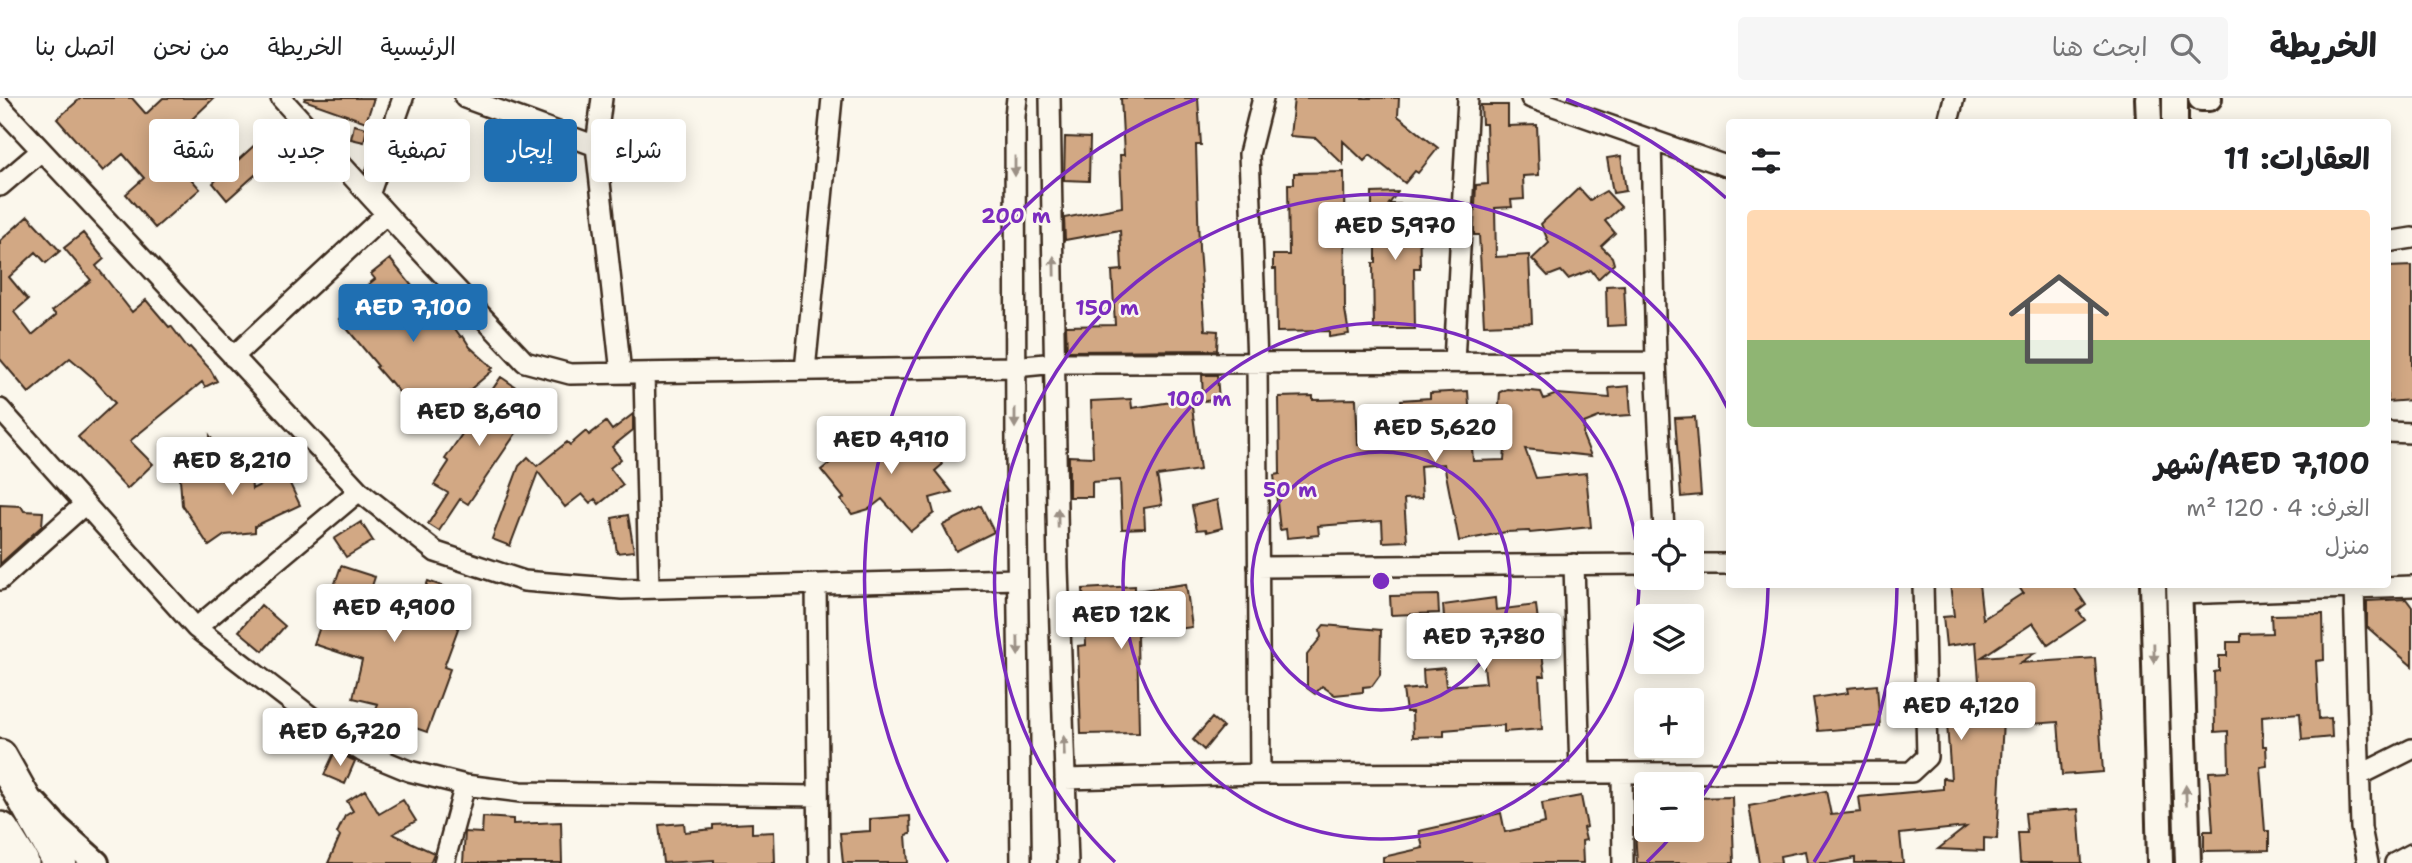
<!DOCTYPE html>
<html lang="ar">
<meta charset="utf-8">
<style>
body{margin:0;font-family:"Shantell Sans","Playpen Sans Arabic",sans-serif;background:#f6f6f6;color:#202124;direction:rtl;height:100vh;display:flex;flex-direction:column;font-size:26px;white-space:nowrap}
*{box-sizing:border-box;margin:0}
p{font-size:23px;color:#757577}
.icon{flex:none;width:38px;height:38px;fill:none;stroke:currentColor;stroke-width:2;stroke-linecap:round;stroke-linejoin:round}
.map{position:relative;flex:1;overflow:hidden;direction:ltr}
.details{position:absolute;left:1726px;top:21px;width:665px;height:469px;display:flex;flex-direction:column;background:#fff;border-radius:7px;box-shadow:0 4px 18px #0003;direction:rtl}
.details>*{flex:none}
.guide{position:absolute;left:21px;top:21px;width:665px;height:63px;direction:rtl;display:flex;gap:14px}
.buttons{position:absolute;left:1634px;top:422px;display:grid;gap:14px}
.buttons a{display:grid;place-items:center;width:70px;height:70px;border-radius:7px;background:#fff;box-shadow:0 4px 18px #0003;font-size:35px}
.price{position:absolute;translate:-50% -60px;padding:0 16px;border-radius:7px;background:#fff;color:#222;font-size:23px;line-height:46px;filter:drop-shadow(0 2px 4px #0008)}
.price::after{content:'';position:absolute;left:50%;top:42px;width:21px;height:16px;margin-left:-10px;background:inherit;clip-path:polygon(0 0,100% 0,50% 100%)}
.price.selected{background:#1f6fb2;color:#fff}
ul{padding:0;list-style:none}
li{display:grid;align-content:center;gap:14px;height:371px;padding:0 21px}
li+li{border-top:2px solid #e0e0e0}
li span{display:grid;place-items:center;height:217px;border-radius:7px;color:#555}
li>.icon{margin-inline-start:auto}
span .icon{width:126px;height:126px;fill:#fffc;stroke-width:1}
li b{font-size:30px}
h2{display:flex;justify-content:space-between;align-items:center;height:84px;padding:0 21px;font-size:30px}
.tag{padding:0 24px;border-radius:7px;background:#fff;box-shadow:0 4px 18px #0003;font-size:24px;line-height:63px}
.tag.selected{background:#1f6fb2;color:#fff}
header{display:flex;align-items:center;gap:42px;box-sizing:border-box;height:98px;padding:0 35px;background:#fff;border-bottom:2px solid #e0e0e0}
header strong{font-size:33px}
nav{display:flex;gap:38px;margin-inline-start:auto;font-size:24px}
.search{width:490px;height:63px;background:#f6f6f6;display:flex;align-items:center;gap:18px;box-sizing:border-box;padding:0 24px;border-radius:7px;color:#757577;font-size:26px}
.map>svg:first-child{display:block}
</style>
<header>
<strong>الخريطة</strong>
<div class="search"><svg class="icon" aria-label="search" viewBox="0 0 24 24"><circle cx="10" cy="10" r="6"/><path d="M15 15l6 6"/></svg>ابحث هنا</div>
<nav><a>الرئيسية</a><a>الخريطة</a><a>من نحن</a><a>اتصل بنا</a></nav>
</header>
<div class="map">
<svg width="2412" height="765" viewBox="0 0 2412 765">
<rect width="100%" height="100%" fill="#fbf7ec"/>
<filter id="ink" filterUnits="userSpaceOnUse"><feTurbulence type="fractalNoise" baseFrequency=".0143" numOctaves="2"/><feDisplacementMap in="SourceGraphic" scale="14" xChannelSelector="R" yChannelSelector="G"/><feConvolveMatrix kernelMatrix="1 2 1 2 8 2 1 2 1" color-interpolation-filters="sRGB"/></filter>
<g filter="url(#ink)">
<path fill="#d2a884" stroke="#3b2a1e" stroke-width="2" d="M81 0H132L146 16 163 0H214L163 49 200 91 155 130 126 96 144 80 123 56 103 73 57 21Z
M305 0H374L366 24 304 2Z
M1121 0H1198L1201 47H1196L1199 150 1205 232 1218 233 1217 252 1067 253 1066 228 1115 227 1112 173 1122 172 1120 132 1065 142 1064 120 1122 109 1120 57H1124Z
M1294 0H1399L1398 18 1438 50 1418 75 1415 73 1405 85 1370 57 1364 63 1343 43V66L1316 40 1290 38Z
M1481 7H1508V28L1537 27 1539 77 1523 78 1524 101 1511 102 1512 109 1495 110 1496 159 1529 157 1532 225 1484 227 1479 137H1474V127L1476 87 1488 86 1486 26H1482Z
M354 27 367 30 364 44 351 41Z
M1065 39 1090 40 1089 83 1064 82Z
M259 43 274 60 227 102 213 85Z
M1621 58 1626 93 1613 95 1607 60Z
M1344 74 1345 212 1349 236 1329 239V233L1277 234 1276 171H1273V157H1289L1288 86H1294V75Z
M1579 90 1590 102 1606 93 1621 109 1605 123 1615 135 1601 148 1612 159 1614 166 1598 181 1591 172 1568 181 1561 173 1548 178 1532 161 1549 145 1541 126Z
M1398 94 1389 106H1419L1420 170H1414L1415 231H1374L1373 165H1376V111H1372V95Z
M28 118 60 153 46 165 36 154 9 179 28 202 14 214 32 237 56 217 52 213 91 182 64 150 83 135 104 161 96 168 132 214 146 202 169 229 171 228 188 250 190 249 210 271 217 283 205 289 202 284 130 343 153 366 127 391 78 339 115 305 92 279 70 260 29 295 0 261V143Z
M390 161 442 225 448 221 461 239 463 238 470 249 493 270 490 272 492 273 427 328 390 283 389 284 376 269 378 268 339 221 349 212 344 206 375 181 371 176Z
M2412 168V302L2387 304V169Z
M1624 187 1626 227 1607 228 1606 188Z
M1202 277H1217L1219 302 1203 303Z
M501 279 526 296 516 312 527 319 468 406 460 401 439 433 428 426 448 395 434 387 449 364 445 361Z
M1629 288 1631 317 1599 319 1584 325 1583 338 1591 358 1525 351 1536 380 1586 375 1591 429 1530 435 1529 433 1506 434 1459 443 1444 366 1420 368 1422 400 1404 401 1407 443 1383 444 1382 423 1318 428 1319 437 1287 440 1286 431 1280 432 1274 377 1280 376 1279 299 1313 298V302L1356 301 1358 347 1387 346 1385 317 1402 316 1401 302 1430 300V295L1468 293 1473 363 1504 362 1506 341 1498 320 1500 294 1507 291 1541 294 1544 301 1557 296 1610 300 1609 290Z
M1131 301 1132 310 1191 301 1200 372 1157 378 1162 407 1144 410 1145 430 1122 431 1120 382 1092 384V399H1069V358L1093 359 1091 303Z
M633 316V332L612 349 621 361 610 370 623 387 599 406 595 401 590 405 582 396 565 409 538 374 510 448 492 441 519 368 528 359 537 368 567 344 570 347 586 333 589 337 606 324 612 332Z
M1695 319 1701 397 1681 399 1675 320Z
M908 327 920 343 932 333 942 367 935 373 952 394 930 400 934 415 911 433 882 401 869 411 852 416 841 402 844 400 821 372 836 360 860 353 858 347 875 334 881 342 895 337Z
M210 338 222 357 249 356 252 391 285 375 300 407 255 428V434L225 437 209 448 182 407 180 381 211 359Z
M1217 402 1222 430 1207 434 1206 431 1197 432 1192 408Z
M0 407 21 408 24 413 43 414 42 428 0 466Z
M981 408 994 434 956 453 943 427Z
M628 417 634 453 617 455 612 420Z
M361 424 373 443 346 459 334 441Z
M341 468 375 479 372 488 395 495 391 506 417 513 428 483 470 498 444 569 450 571 427 634 374 616 378 606 353 600 362 562 314 546Z
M1186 486 1192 529 1137 537 1139 635 1081 636 1078 548 1086 547 1083 491 1135 488V493Z
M1950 486H1979L1983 521 2023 495 2017 486H2072L2086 507 2078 513 2085 522 2048 547 2033 525 1982 559 2035 555 2020 565 2095 560 2103 674 2062 677 2058 624 2018 627 2017 621 2003 622 1997 741 1984 740V753L1938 751 1966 729 1900 736 1903 765H1855V760L1828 765H1807L1805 753 1780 758 1781 765H1759L1749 708 1826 693 1831 717 1861 714 1859 699 1943 691V680L1951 681 1947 626 1982 623 1976 544 1946 548 1943 519 1954 518Z
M1438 497 1439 515 1391 517 1390 498Z
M1495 500 1496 512 1536 507 1545 578H1539L1542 631 1504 634V627L1444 632V638L1413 639 1412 614H1406L1403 592 1424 590 1423 572 1444 570 1446 588 1486 585 1482 552 1447 555 1443 507Z
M2406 501 2412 509V568L2367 529V503Z
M261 507 285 528 263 553 239 533Z
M2323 516 2324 562 2316 563 2319 621 2331 620 2332 639 2302 642 2300 615 2262 618 2263 648H2266L2267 668 2260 669 2265 733H2269V752L2204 753V733H2213L2209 674 2229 673 2228 633 2215 634 2214 574 2219 573V558H2227V544H2241V536L2272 535 2271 517Z
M1324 527 1381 532 1380 577 1372 588 1363 589V594L1335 597 1322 588 1315 596 1307 590V557L1321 539 1320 532Z
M1877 587 1880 628 1818 633 1813 600 1848 595 1847 590Z
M1212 620 1223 629 1204 652 1193 642Z
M335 653 355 663 345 686 324 677Z
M365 692 379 716 403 702 416 723 393 736 434 755 430 765H328L340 738 337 735 345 718 353 713 347 703Z
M1581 698 1587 729 1583 730 1586 742 1582 743 1583 765H1383V759L1423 750 1419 733 1501 715 1505 734 1545 725 1542 705Z
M1732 699 1734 765H1637L1635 732H1692V700Z
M2078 711 2082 765H2020L2018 735H2027L2025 715Z
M910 718 911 736 906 737 908 765H843L840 735 870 733V721Z
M483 719 513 721V726L561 724 562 765H463L465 734 482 735Z
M684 725 685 734 713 731V727L752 725V735L774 734 775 765H714V762L663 765 659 727Z"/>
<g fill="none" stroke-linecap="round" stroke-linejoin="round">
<g stroke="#3b2a1e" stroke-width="24">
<path id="minor" d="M281 0 399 130 525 264 570 276 1015 269 1056 265 1656 264
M465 0 596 48
M602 0 596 48 621 275
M1017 0 1015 18 1016 357 1021 765
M1050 0 1058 470 1068 765
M1531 0 1729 69
M0 8 359 393 436 454 524 483 622 491 1017 481
M1948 24 1954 0
M1651 41 1656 264 1664 434
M0 88 41 53
M369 97 403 0
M2387 144 2412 140
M233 259 386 116
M1454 264 1468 0
M805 272 832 0
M644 275 649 490
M0 311 196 530 359 393
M2387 334 2412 335
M1574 466 1580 675
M1692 466H1729
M1258 469 1647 466
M0 482 85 406
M816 486 819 765
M2354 490 2361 730 2368 765
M2179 496 2412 488
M196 530 323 628 363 654 409 673 465 687 521 694 818 698
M1622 675 1623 765
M1260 676 1257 264 1249 56 1263 0
M2360 677 2412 651
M1065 681 1260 676 1911 674 1927 659 1923 486
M444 765 465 687
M2395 765 2412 756"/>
</g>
<g stroke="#3b2a1e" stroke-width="30">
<path id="tertiary" d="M2148 0 2149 24
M2201 0H2209
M2175 24V0
M2153 486 2160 765
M2179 486 2188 765
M36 707 58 731 96 765"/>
</g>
<g stroke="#3b2a1e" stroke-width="37">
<path id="primary" d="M0 658 60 765"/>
</g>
<g stroke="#3b2a1e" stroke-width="42">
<path id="motorway" d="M0 733 20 765"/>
</g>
<use href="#minor" stroke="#fbf7ec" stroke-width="19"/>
<use href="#tertiary" stroke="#fbf7ec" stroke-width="24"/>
<use href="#primary" stroke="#fbf7ec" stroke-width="32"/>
<use href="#motorway" stroke="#fbf7ec" stroke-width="37"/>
</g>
<defs><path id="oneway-solid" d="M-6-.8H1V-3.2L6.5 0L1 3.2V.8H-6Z" transform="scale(1.75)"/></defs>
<g fill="#9b9085">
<use href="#oneway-solid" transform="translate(1015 68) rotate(90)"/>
<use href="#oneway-solid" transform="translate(1054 168) rotate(-91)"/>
<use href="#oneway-solid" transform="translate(1015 320) rotate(90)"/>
<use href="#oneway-solid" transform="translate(1058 420) rotate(-91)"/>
<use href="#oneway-solid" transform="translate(1018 548) rotate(89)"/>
<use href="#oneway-solid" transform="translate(2154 555) rotate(89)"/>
<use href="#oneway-solid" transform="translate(1064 648) rotate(-92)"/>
<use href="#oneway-solid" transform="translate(2186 697) rotate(-92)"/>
</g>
</g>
<g fill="none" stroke="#7b2cbf" stroke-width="3.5">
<circle cx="1381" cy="483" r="129"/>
<circle cx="1381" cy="483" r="258"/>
<path d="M1768 490A387 387 0 0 1 1694 710M1677 732A387 387 0 0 1 1647 764M1115 764A387 387 0 1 1 1729 313"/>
<path d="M1897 488A516 516 0 0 1 1814 764M948 764A516 516 0 0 1 1196 1M1566 1A516 516 0 0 1 1726 100"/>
</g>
<circle cx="1381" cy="483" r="10" fill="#7b2cbf" stroke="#fbf7ec" stroke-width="3.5"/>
<g font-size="21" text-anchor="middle" font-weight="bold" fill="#7b2cbf" stroke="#fbf7ec" stroke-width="5" stroke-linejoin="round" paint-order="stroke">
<text x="1016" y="125">200 m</text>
<text x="1107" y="217">150 m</text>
<text x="1199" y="308">100 m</text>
<text x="1290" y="399">50 m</text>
</g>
</svg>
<div class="buttons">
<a><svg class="icon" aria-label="locate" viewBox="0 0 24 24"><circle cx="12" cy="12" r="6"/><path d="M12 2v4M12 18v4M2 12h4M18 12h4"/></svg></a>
<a><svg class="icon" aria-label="layers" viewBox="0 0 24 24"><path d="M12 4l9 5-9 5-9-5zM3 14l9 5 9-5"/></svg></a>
<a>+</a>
<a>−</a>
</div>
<b class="price" style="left:1395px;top:164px">AED 5,970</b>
<b class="price selected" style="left:413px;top:246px">AED 7,100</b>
<b class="price" style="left:479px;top:350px">AED 8,690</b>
<b class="price" style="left:1435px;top:366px">AED 5,620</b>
<b class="price" style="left:891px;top:378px">AED 4,910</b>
<b class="price" style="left:232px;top:399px">AED 8,210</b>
<b class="price" style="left:394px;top:546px">AED 4,900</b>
<b class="price" style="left:1121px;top:553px">AED 12K</b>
<b class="price" style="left:1484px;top:575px">AED 7,780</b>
<b class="price" style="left:1961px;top:644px">AED 4,120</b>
<b class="price" style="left:340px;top:670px">AED 6,720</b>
<div class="guide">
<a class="tag">شراء</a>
<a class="tag selected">إيجار</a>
<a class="tag">تصفية</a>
<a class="tag">جديد</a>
<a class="tag">شقة</a>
</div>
<section class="details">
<h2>العقارات: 11<svg class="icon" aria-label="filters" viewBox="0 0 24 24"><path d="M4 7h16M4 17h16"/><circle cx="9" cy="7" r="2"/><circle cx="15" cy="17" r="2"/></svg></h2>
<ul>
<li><span style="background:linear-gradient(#ffd9b3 60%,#8fb573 0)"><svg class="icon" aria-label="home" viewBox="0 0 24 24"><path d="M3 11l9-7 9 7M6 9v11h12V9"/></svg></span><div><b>AED 7,100/شهر</b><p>الغرف: 4 · 120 m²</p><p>منزل</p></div></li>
</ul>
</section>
</div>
